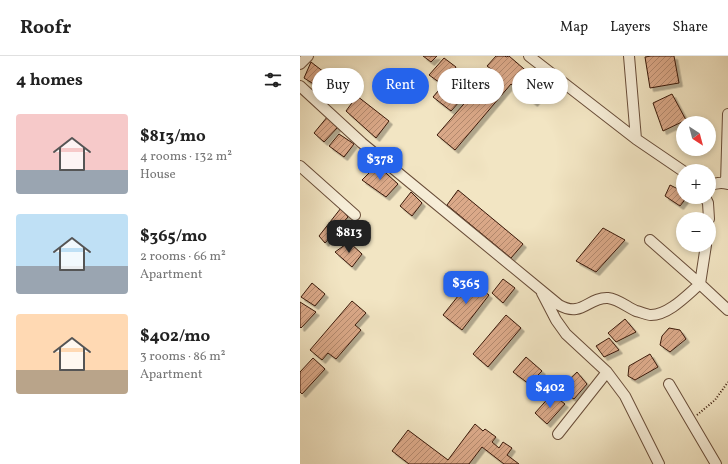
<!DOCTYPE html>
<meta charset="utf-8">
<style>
body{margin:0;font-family:Vollkorn,serif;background:#f2f2f2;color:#222;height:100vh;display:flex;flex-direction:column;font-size:15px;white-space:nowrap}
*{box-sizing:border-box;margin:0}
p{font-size:13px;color:#767676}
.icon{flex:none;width:22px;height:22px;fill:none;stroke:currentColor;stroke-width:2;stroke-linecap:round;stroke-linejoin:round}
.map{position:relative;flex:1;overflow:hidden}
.details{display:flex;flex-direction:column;background:#fff;width:300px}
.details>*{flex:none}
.banner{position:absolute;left:12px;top:12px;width:356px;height:36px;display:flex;gap:8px}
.needle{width:26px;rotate:144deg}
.buttons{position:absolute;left:376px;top:60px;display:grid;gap:8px}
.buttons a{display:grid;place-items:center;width:40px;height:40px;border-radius:50%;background:#fff;box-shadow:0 2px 6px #0003;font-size:20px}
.price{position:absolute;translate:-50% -34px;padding:0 9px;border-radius:8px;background:#2563eb;color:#fff;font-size:13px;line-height:26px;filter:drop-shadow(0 1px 2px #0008)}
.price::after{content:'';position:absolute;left:50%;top:24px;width:12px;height:9px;margin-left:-6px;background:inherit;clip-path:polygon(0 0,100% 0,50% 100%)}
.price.on{background:#222;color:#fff}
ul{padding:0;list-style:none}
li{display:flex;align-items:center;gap:12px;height:100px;padding:0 16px}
li span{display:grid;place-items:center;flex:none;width:112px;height:80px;border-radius:4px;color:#555}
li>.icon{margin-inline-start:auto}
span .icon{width:48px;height:48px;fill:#fffc;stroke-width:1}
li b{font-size:17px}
h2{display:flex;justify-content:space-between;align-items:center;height:48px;padding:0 16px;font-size:17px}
.pill{padding:0 14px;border-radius:18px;background:#fff;box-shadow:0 2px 6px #0003;font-size:14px;line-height:36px}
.pill.on{background:#2563eb;color:#fff}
header{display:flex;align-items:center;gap:24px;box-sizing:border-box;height:56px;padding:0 20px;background:#fff;border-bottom:1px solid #e0e0e0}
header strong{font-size:19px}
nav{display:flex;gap:22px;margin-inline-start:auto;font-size:14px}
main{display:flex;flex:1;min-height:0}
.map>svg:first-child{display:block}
</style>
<header>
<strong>Roofr</strong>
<nav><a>Map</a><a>Layers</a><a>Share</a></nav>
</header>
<main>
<section class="details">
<h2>4 homes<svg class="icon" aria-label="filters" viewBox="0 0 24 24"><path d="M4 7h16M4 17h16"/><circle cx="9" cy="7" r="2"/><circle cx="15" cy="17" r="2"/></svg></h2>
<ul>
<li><span style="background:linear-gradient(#f6c9c9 70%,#9aa5b1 0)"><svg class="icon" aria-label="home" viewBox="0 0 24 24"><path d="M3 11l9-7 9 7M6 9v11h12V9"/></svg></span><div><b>$813/mo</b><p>4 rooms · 132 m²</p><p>House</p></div></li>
<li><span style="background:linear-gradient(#bfe0f5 65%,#9aa5b1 0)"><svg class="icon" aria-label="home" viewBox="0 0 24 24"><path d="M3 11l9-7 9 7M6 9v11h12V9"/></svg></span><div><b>$365/mo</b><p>2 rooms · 66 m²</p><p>Apartment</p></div></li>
<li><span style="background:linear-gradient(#ffd9b3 70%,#b9a48a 0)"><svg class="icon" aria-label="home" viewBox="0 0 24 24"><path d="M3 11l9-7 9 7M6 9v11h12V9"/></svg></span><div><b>$402/mo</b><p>3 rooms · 86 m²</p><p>Apartment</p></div></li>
</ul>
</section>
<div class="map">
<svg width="428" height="408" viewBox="0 0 428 408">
<defs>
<pattern id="building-hatch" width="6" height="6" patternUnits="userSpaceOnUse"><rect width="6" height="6" fill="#dba989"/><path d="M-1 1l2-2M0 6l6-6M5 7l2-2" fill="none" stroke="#b3896e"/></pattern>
<filter id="shadow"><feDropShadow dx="3.5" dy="3.5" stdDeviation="0" flood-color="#0004"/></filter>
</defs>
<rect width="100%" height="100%" fill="#f2e5c3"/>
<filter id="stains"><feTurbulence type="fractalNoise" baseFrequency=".005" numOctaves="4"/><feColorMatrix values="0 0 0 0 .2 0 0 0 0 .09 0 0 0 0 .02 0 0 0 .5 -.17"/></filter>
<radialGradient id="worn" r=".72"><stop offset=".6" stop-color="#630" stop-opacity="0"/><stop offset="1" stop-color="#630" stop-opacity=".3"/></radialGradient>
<path fill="url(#building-hatch)" stroke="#3a190a" filter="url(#shadow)" d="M123 0H137L131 6Z
M196 0H205L206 1 209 0 246 32 234 47 211 28 155 94 137 79 169 42 165 39 178 23 184 28 195 16 187 10Z
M351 0H374L379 27 350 32 345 1Z
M144 2 156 11 143 29 129 19Z
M11 6 38 27 28 37 4 22Z
M143 29 160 45 151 55 133 41Z
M372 38 386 64 363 75 353 47Z
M57 40 89 65 76 82 46 55Z
M28 60 38 71 24 86 14 77Z
M39 78 54 88 44 101 29 90Z
M77 109 98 128 86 141 62 124Z
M370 129 382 135 383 141H387L380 150 365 140Z
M158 134 223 188 211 202 147 149Z
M111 136 122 147 112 160 100 150Z
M41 152 48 161 25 187 19 180Z
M303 172 325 184 296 216 276 205Z
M49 186 62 198 52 211 35 196Z
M203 223 215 232 203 247 192 237Z
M170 225 189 239 162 274 143 259Z
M12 227 25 238 15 250 1 241Z
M52 245 66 257 55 269 61 274 36 303 28 297 22 304 10 294Z
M0 246 16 256 1 272 0 271Z
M206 259 221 272 188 311 173 298Z
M325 263 336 276 316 286 308 277Z
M369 272 380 274 386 283 370 296 360 289 362 280Z
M309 282 319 294 304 301 296 290Z
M350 298 358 311 335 324 328 320 329 310Z
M226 301 242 315 229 328 213 316Z
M13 302 25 313 2 338 0 336V316Z
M277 316 287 328 274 343 259 333Z
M252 338 265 348 247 368 235 357Z
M175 368 183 375 185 373 196 381 192 386 199 392 203 386 212 392 207 399 219 408H204L182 391 169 408H109L92 395 108 374 148 404Z"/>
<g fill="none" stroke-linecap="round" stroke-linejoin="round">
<g stroke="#684c38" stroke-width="12">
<path id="minor" d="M229 0 336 83 383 115
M329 0 336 83
M0 8 8 0
M0 30 62 87 259 249C282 262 288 241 308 242 318 243 327 251 336 255 341 256 347 259 351 259 369 259 388 238 400 228
M0 110 55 159
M426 127 428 58
M409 130C415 127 422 126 428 128
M405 141 408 147 409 163
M350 184 400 228 428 254
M400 228 406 189
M242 237 256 264 266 278 307 316 325 340 359 408
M369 328 416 408
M258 378 307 316"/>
</g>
<path stroke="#3a190a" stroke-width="2" stroke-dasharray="1 2" stroke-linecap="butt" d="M397 359 415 344 428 326"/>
<use href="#minor" stroke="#f7eed8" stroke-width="10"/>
</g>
<rect width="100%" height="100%" filter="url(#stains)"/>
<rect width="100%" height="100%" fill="url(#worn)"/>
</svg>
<div class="buttons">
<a><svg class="needle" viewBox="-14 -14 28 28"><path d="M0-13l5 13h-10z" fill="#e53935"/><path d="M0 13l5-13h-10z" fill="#767676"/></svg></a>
<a>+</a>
<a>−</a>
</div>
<b class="price" style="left:80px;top:125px">$378</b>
<b class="price on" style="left:49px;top:198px">$813</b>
<b class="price" style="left:166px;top:249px">$365</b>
<b class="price" style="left:250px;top:353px">$402</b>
<div class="banner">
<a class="pill">Buy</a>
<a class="pill on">Rent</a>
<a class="pill">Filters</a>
<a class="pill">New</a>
</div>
</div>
</main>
